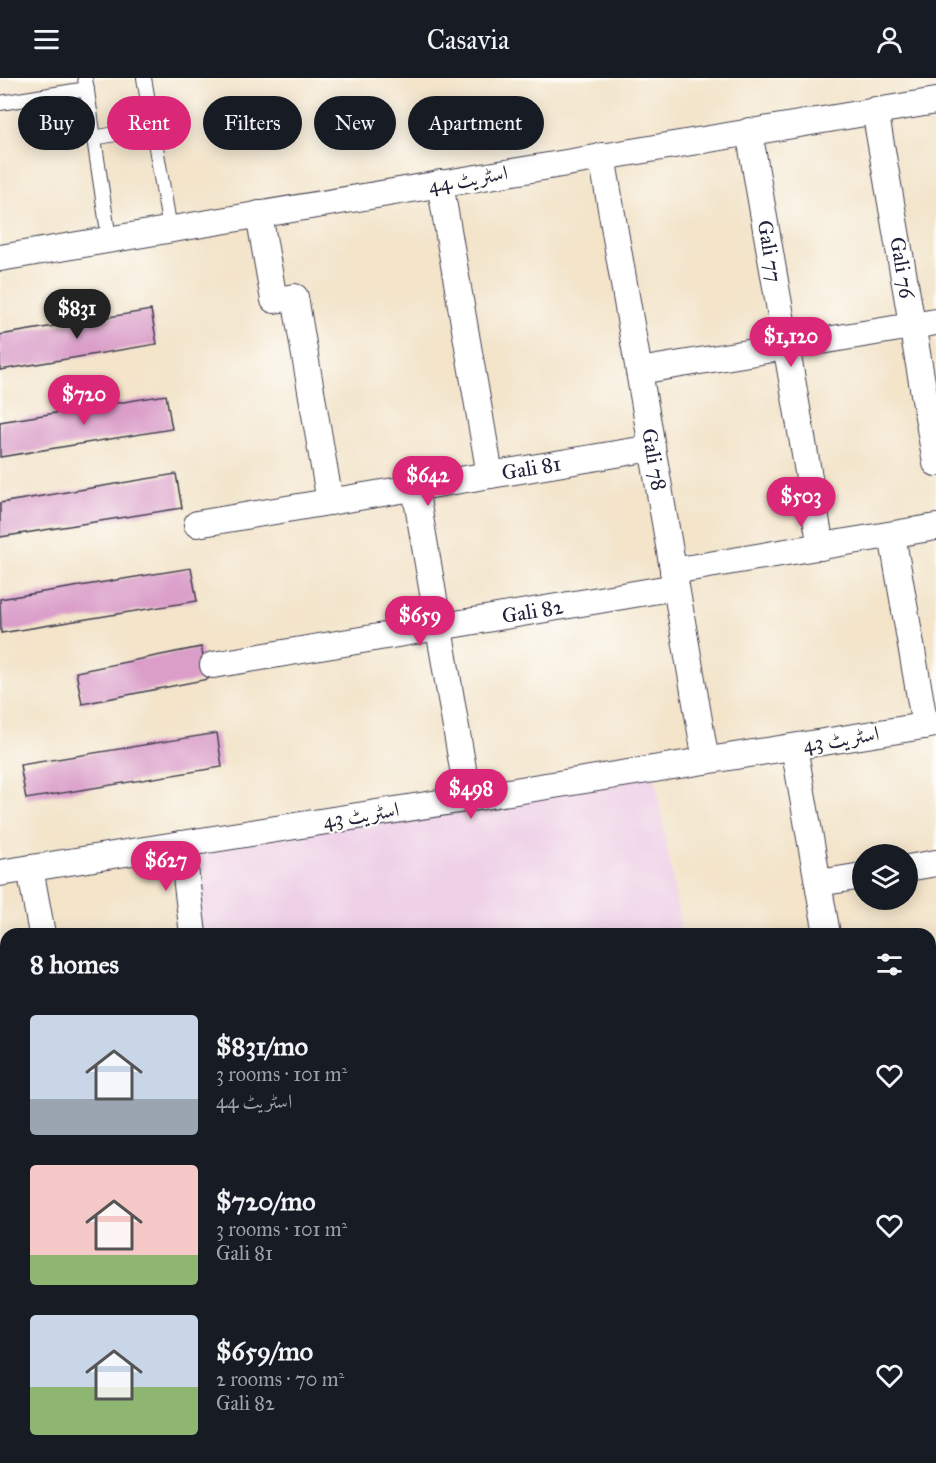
<!DOCTYPE html>
<meta charset="utf-8">
<style>
body{margin:0;font-family:"IM FELL Great Primer",Amiri,serif;background:#242831;color:#f1f3f6;height:100vh;display:flex;flex-direction:column;font-size:22px;white-space:nowrap}
*{box-sizing:border-box;margin:0}
p{font-size:20px;color:#9ea1a6}
.icon{flex:none;width:33px;height:33px;fill:none;stroke:currentColor;stroke-width:2;stroke-linecap:round;stroke-linejoin:round}
.map{position:relative;flex:1;overflow:hidden}
.panel{position:absolute;left:0px;top:850px;width:936px;height:536px;display:flex;flex-direction:column;background:#171b24;border-radius:18px 18px 0 0;box-shadow:0 3px 15px #0003}
.panel>*{flex:none}
.hud{position:absolute;left:18px;top:18px;width:600px;height:54px;display:flex;gap:12px}
.buttons{position:absolute;left:852px;top:766px;display:grid;gap:12px}
.buttons a{display:grid;place-items:center;width:66px;height:66px;border-radius:50%;background:#171b24;box-shadow:0 3px 15px #0003;font-size:30px}
.price{position:absolute;translate:-50% -51px;padding:0 14px;border-radius:21px;background:#db2777;color:#fff;font-size:20px;line-height:39px;filter:drop-shadow(0 2px 3px #0008)}
.price::after{content:'';position:absolute;left:50%;top:36px;width:18px;height:14px;margin-left:-9px;background:inherit;clip-path:polygon(0 0,100% 0,50% 100%)}
.price.current{background:#222;color:#fff}
ul{padding:0;list-style:none}
li{display:flex;align-items:center;gap:18px;height:150px;padding:0 30px}
li span{display:grid;place-items:center;flex:none;width:168px;height:120px;border-radius:6px;color:#555}
li>.icon{margin-inline-start:auto}
span .icon{width:72px;height:72px;fill:#fffc;stroke-width:1}
li b{font-size:26px}
h2{display:flex;justify-content:space-between;align-items:center;height:72px;padding:0 30px;font-size:26px}
.chip{padding:0 21px;border-radius:27px;background:#171b24;box-shadow:0 3px 15px #0003;font-size:21px;line-height:54px}
.chip.current{background:#db2777;color:#fff}
header{display:flex;justify-content:space-between;align-items:center;height:78px;padding:0 30px;background:#171b24;font-size:27px;font-weight:600}
.map>svg:first-child{display:block}
</style>
<header><svg class="icon" aria-label="menu" viewBox="0 0 24 24"><path d="M4 6h16M4 12h16M4 18h16"/></svg>Casavia<svg class="icon" aria-label="person" viewBox="0 0 24 24"><circle cx="12" cy="8" r="4"/><path d="M4 21q1-7 8-7t8 7"/></svg></header>
<div class="map">
<svg width="936" height="1385" viewBox="0 0 936 1385">
<rect width="100%" height="100%" fill="#fdfcf7"/>
<filter id="ink" filterUnits="userSpaceOnUse"><feTurbulence type="fractalNoise" baseFrequency=".0167" numOctaves="2"/><feDisplacementMap in="SourceGraphic" scale="12" xChannelSelector="R" yChannelSelector="G"/><feConvolveMatrix kernelMatrix="1 2 1 2 8 2 1 2 1" color-interpolation-filters="sRGB"/></filter>
<filter id="wash" filterUnits="userSpaceOnUse"><feTurbulence type="fractalNoise" baseFrequency=".008" numOctaves="4" result="noise"/><feDisplacementMap in="SourceGraphic" scale="24" xChannelSelector="R" yChannelSelector="G"/><feGaussianBlur stdDeviation="1.35" result="paint"/><feColorMatrix in="noise" values="0 0 0 0 0 0 0 0 0 0 0 0 0 0 0 0 0 1.4 0 .05"/><feComposite in="paint" operator="in"/></filter>
<g filter="url(#wash)">
<rect width="100%" height="100%" fill="#f3e4ca"/>
<path fill="#eed0e7" d="M654 693 682 856H195L176 759Z"/>
<g id="blocks">
<path fill="#da9ec9" d="M151 232 157 266 0 292V257Z
M166 317 172 351 0 379V344Z
M176 396 182 430 0 459V425Z
M191 490 197 523 1 555 0 521Z
M201 569 208 601 82 626 76 594Z
M217 655 222 689 26 721 20 687Z"/>
</g>
</g>
<g filter="url(#ink)">
<use href="#blocks" fill-opacity="0" stroke="#413f50" stroke-width="1.5"/>
<g fill="none" stroke-linecap="round" stroke-linejoin="round">
<g stroke="#413f50" stroke-width="16">
<path id="service" d="M85 0 109 161
M144 0 170 151
M0 25 87 11
M94 60 153 49
M39 1380 41 1385
M213 1385 214 1380"/>
</g>
<g stroke="#413f50" stroke-width="28">
<g id="minor">
<path id="s1" d="M875 32 936 385"/>
<path id="s2" d="M749 53 821 469"/>
<path id="s3" d="M602 78 706 683"/>
<path d="M440 105 490 397"/>
<path d="M259 136 274 222 295 219 330 424"/>
<path d="M0 180 936 23"/>
<path d="M639 293 936 244"/>
<path d="M415 410 468 720"/>
<path id="s4" d="M197 446 652 370"/>
<path d="M892 457 925 648"/>
<path d="M673 493 936 449"/>
<path id="s5" d="M213 587 676 509"/>
<path d="M794 669 827 856"/>
<path d="M182 766 193 856"/>
<path d="M30 790 42 856"/>
<path d="M908 790 936 785"/>
<path d="M0 795 936 646"/>
<path d="M819 805 862 798"/>
<path d="M930 923 936 922"/>
<path d="M6 968 0 969 6 1006"/>
<path d="M930 1060 936 1059"/>
<path d="M0 1171 6 1170"/>
<path d="M930 1201 936 1200"/>
<path d="M930 1334 936 1333"/>
<path d="M0 1361H6"/>
<path d="M356 1380V1385"/>
<path d="M621 1380 622 1385"/>
<path d="M902 1380V1385"/>
<path d="M553 1385 580 1380"/>
</g>
</g>
<use href="#service" stroke="#fff" stroke-width="14"/>
<use href="#minor" stroke="#fff" stroke-width="26"/>
</g>
</g>
<g text-anchor="middle" dominant-baseline="central" stroke-width="4.5" stroke-linejoin="round" paint-order="stroke">
<g font-size="21" fill="#22223b" stroke="#fdfcf7">
<text transform="translate(468 101) rotate(-10)">اسٹریٹ 44</text>
<text stroke="none"><textPath href="#s2" startOffset="122">Gali 77</textPath></text>
<text stroke="none"><textPath href="#s1" startOffset="160">Gali 76</textPath></text>
<text stroke="none"><textPath href="#s3" startOffset="308">Gali 78</textPath></text>
<text stroke="none"><textPath href="#s4" startOffset="339">Gali 81</textPath></text>
<text stroke="none"><textPath href="#s5" startOffset="324">Gali 82</textPath></text>
<text transform="translate(841 661) rotate(-9)">اسٹریٹ 43</text>
<text transform="translate(361 737) rotate(-9)">اسٹریٹ 43</text>
</g>
</g>
</svg>
<div class="buttons">
<a><svg class="icon" aria-label="layers" viewBox="0 0 24 24"><path d="M12 4l9 5-9 5-9-5zM3 14l9 5 9-5"/></svg></a>
</div>
<b class="price current" style="left:77px;top:262px">$831</b>
<b class="price" style="left:791px;top:290px">$1,120</b>
<b class="price" style="left:84px;top:348px">$720</b>
<b class="price" style="left:428px;top:429px">$642</b>
<b class="price" style="left:801px;top:450px">$503</b>
<b class="price" style="left:420px;top:569px">$659</b>
<b class="price" style="left:471px;top:742px">$498</b>
<b class="price" style="left:166px;top:814px">$627</b>
<div class="hud">
<a class="chip">Buy</a>
<a class="chip current">Rent</a>
<a class="chip">Filters</a>
<a class="chip">New</a>
<a class="chip">Apartment</a>
</div>
<section class="panel">
<h2>8 homes<svg class="icon" aria-label="filters" viewBox="0 0 24 24"><path d="M4 7h16M4 17h16"/><circle cx="9" cy="7" r="2"/><circle cx="15" cy="17" r="2"/></svg></h2>
<ul>
<li><span style="background:linear-gradient(#c9d6e8 70%,#9aa5b1 0)"><svg class="icon" aria-label="home" viewBox="0 0 24 24"><path d="M3 11l9-7 9 7M6 9v11h12V9"/></svg></span><div><b>$831/mo</b><p>3 rooms · 101 m²</p><p>اسٹریٹ 44</p></div><svg class="icon" aria-label="heart" viewBox="0 0 24 24"><path d="M12 20l-8-8c-3-5 5-10 8-4 3-6 11-1 8 4z"/></svg></li>
<li><span style="background:linear-gradient(#f6c9c9 75%,#8fb573 0)"><svg class="icon" aria-label="home" viewBox="0 0 24 24"><path d="M3 11l9-7 9 7M6 9v11h12V9"/></svg></span><div><b>$720/mo</b><p>3 rooms · 101 m²</p><p>Gali 81</p></div><svg class="icon" aria-label="heart" viewBox="0 0 24 24"><path d="M12 20l-8-8c-3-5 5-10 8-4 3-6 11-1 8 4z"/></svg></li>
<li><span style="background:linear-gradient(#c9d6e8 60%,#8fb573 0)"><svg class="icon" aria-label="home" viewBox="0 0 24 24"><path d="M3 11l9-7 9 7M6 9v11h12V9"/></svg></span><div><b>$659/mo</b><p>2 rooms · 70 m²</p><p>Gali 82</p></div><svg class="icon" aria-label="heart" viewBox="0 0 24 24"><path d="M12 20l-8-8c-3-5 5-10 8-4 3-6 11-1 8 4z"/></svg></li>
</ul>
</section>
</div>
